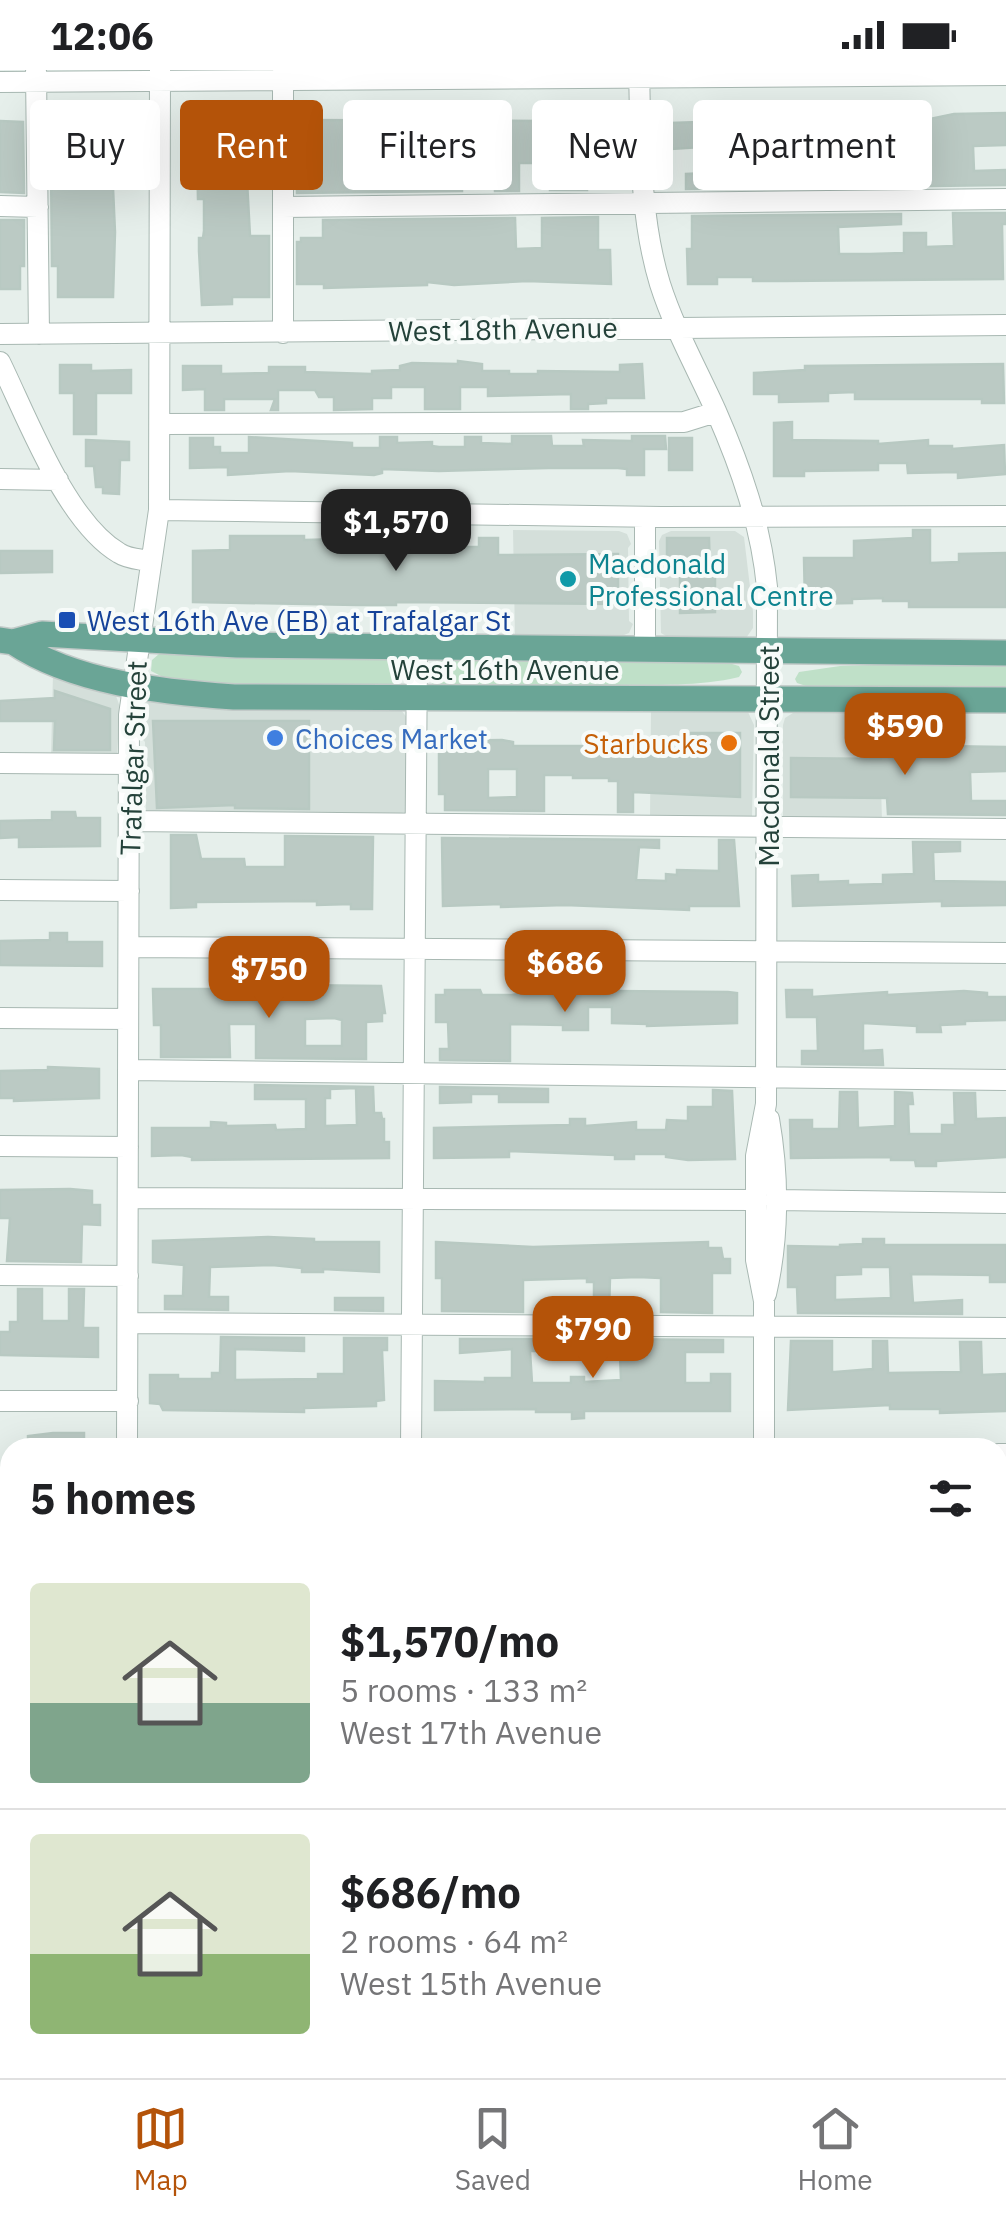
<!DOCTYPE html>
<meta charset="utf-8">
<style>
body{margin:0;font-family:"IBM Plex Sans",sans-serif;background:#f2f2f2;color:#202124;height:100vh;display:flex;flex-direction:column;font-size:38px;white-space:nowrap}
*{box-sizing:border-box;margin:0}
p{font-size:32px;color:#757577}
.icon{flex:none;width:55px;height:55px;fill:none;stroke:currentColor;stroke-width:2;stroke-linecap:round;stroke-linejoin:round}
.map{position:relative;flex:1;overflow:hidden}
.sheet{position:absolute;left:0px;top:1368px;width:1008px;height:642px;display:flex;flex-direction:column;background:#fff;border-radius:30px 30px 0 0;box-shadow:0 10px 40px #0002}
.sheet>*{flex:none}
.top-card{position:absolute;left:30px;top:30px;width:948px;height:90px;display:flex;gap:20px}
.price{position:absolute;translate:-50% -85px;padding:0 22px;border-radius:20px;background:#b45309;color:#fff;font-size:32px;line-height:65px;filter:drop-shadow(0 2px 5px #0008)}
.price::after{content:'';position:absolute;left:50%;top:60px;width:30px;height:22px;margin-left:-15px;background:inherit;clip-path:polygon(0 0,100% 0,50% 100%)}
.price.current{background:#222;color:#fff}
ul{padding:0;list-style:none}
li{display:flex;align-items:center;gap:30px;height:250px;padding:0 30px}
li+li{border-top:2px solid #e0e0e0}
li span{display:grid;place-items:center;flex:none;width:280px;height:200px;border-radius:10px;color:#555}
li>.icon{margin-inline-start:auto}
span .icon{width:120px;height:120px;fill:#fffc;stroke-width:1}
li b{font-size:42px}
h2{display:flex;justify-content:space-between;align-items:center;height:120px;padding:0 30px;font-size:42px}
.tag{padding:0 35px;border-radius:10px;background:#fff;box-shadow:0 10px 40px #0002;font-size:35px;line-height:90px}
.tag.current{background:#b45309;color:#fff}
.status{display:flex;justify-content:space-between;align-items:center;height:70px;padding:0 50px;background:#fff;direction:ltr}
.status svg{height:28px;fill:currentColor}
.tabs{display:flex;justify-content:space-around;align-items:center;height:140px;border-top:2px solid #e0e0e0;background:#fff;font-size:28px;color:#757577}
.tabs a{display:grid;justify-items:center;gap:5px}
.tabs .current{color:#b45309}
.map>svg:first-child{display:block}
</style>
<div class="status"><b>12:06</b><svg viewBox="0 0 49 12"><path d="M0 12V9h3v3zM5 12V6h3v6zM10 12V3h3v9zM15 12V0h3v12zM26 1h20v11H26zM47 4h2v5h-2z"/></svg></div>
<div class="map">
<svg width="1006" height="2008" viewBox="0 0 1006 2008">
<rect width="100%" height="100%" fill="#e6efeb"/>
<path fill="#d4dfda" d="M513 460 619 461 627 464 631 474 628 478 629 551 633 554 629 563 619 567H515Z
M671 461H735L744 467 753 542V558L746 568 671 569 661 563 659 471 662 465Z
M53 603 116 626 120 637 117 684 106 687H51Z
M149 629 401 640 408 649 406 742 392 745 146 742 145 672 138 664 139 638Z
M651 640 748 642 754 655 752 747 742 752 650 750Z
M796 641 879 642 882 751H790L783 746V655L785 648Z
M0 1607H10V2000H111V2008H0Z"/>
<path fill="#bfe0c8" d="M159 584 392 586 402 592 406 603 397 617 177 614 151 601 152 590Z
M437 588 725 592 739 596 742 602 739 607C698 617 658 614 616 615 556 616 498 620 438 619L433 615 428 602Z
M1006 591V623L812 618 797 613 795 609 799 602 840 596Z"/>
<path fill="#bbcac4" stroke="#b8c9c2" stroke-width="2.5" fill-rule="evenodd" d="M233 35V42H269V60H240V83H236V111H247L250 166H269V227H232V234L202 235 199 181V168H203L204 161V129H198L196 36Z
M79 43 108 44V118H113L115 162 113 227H58V196H52L51 97H65L66 66 50 65V52H76Z
M1006 43V75L973 76 974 101 1006 100V115L780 118V84H750L751 118 686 119V104L734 102 733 75 672 79 671 53 757 50V53L824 54V48L930 49 954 44Z
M543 48H602V79L576 78V105L587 104V120H550V93H519V121H495L494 80H468L435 81V106H462V121L297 123V50L543 51Z
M0 51 23 52 24 123 0 122Z
M953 143H1006V154H1002L1003 209 784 211H753V207H717V214H688L687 179H692V146L901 144V154L838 157 839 184H870L904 183V163H926V177L954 176Z
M598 147V180H610L611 214 527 211 454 215 427 212V215L324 218V214H297V172H301V168H323V150L515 148 516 179 542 178V148Z
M0 150H24V196H20V219H0Z
M458 291 482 294V301H509V304H538V301L620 302V295L642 294 644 328H606V333L588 334V339H571V324L488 326V317H460V339H425V317H391V328H372V339L334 340V327H319L315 320H278V340H271L275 329H224V340H205V319L183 320V296H221V304L269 303V297H305V302L372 304V301L400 300V296L412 293 458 294Z
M1003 294 1004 333H982V329H855V322L828 323V331L779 332V324H754V303L805 300V296Z
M60 295H91V301L131 300V323H96V364H74V323H60Z
M792 352V370L878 371V374L928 370V376H952V379L1004 375 1005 404 958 408V402L908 403 907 393H878V400L804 401V406H774V353Z
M512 366H551L552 376H584L583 370 632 371V366H665L666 379H644V405H627V399L618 398H548L439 401 382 399V403L374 405 290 401 228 405V397L190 398V368H213V377H220V383H249V367L352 373V378H380V367H397V373L432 372V376L439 377H465V367H481V373L512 374Z
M669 368H692V400H669Z
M86 370 129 372V390H120L119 424 103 423V417H96L94 396H86Z
M913 460H930V493L959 492V484L1006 483V537H909V531H883V528L852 529V533L805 534 804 488H854V471L913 468Z
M230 466H304V470L420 467V477H479V468H498V485L618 484V534L396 532V535H357L193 532V481L230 480Z
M667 468H709L710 502H715V542L680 543V490H667Z
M0 481H52V502L0 503Z
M55 621 110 639V680H54L55 651H0V631L55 628Z
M153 651H309V739L235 738V735L157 738Z
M681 663H740V727L633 722V742H618V711H609V708H573V705H544V741L445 740V724H439V671L502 670 513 672V676H644V684L681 685ZM488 699H517V727L488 728Z
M881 670H908V674L939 673V676L1006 677V701L970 702 971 731H1006V745L888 744 887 728 791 727V688L881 689Z
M52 742H75L76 748H100V776L19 777V767L0 768V751L52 750Z
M171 765H196L201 789H244L245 797H285V766L373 767 372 839H351V834L317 835V831L196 832V837L171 838Z
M442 768 659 770V778L639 777 636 810 666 811V804L677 805V800L719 801V770H734L739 836H689V840L565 835 501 837V834L443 836Z
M913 772H960V781L933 782 934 811 1006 812V835L942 836V831L793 836 792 806 818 805V812L848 811V815L883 814V805L914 804Z
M50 863H67V872H102V896L0 895V871L50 870Z
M291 915 381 916 385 943H382V951L366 952V989L256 988V954H229L230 987H161V955H154L153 919H283L291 918ZM334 948 342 950V976H305V949Z
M445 920H480L482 925H512L518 924V920H583L584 924 612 925 613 921 728 922 737 923V953L647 956V954L612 953V937H588V960H563V955L510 954V991L440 990V979H449L448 952H436V925H445Z
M786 920H812V927L887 922V925L964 921 987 923V927H1006V950L965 951V954L940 955 941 962H917V956L863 953V981L882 980 883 995 802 994V981H818L817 947H787Z
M48 997 99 999V1028L14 1031V1028H0V1001L48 1000Z
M255 1015 373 1017 374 1043H381L382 1049H384V1072H389V1088L192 1090V1087L181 1085 152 1086V1058H211V1052L226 1053V1056L275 1055 276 1060 306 1059V1029H255ZM356 1018 357 1055 325 1056V1028H330V1019Z
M440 1017 548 1019V1032H499V1024H471V1032L440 1033Z
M713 1020 732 1021 735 1089 688 1090 666 1087V1084H634V1089H615V1085L509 1081V1087L434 1088V1058L570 1055V1049H585V1056L636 1052V1060H666L667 1050 688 1051V1037H713Z
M840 1022H857L858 1058 895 1056V1022L912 1023 913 1034H908L909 1064H942V1055H955L954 1023H975L976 1049 1006 1048V1087L936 1091V1096H916L915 1090H891V1087L791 1088 790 1050H812V1059H839Z
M70 1119 92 1121V1135H100V1155L82 1154 81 1192 7 1191 10 1148H0V1120Z
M268 1167 314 1169V1172H379V1202L323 1199V1202H302V1198L272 1195 210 1197 209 1227H228V1240L165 1239V1226H183L184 1195 153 1192V1171Z
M863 1169H884V1175H1006V1212H990V1205L911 1204 913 1233 962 1230V1244L798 1243 797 1217H788V1176L840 1177V1175L863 1174ZM861 1197H890L891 1228 835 1230V1205L861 1204Z
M436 1172 533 1177 708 1172V1178H721L723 1189H730V1203H712V1243L661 1242V1208L638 1207 610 1208 609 1242H594V1212H587V1208L523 1210V1242L442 1241V1208H436Z
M18 1219H42V1251H69V1219H84L83 1258H98V1287L0 1285V1262H10V1252H18Z
M335 1228H383V1241L335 1240Z
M221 1267 304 1268V1281L235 1279V1310L318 1309V1304H344V1268H387V1280H382L384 1330 376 1331V1336L304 1338V1342L163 1340 160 1334 150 1333V1305H178V1309H212V1303H220Z
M460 1269H559V1281H530L532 1313H571V1307H584V1312L621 1310 620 1284H593V1269L723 1270V1282H685V1313H711V1304H730V1341H584V1348L572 1349V1342H536V1339L435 1340V1311L485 1312V1308H512V1279L460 1283Z
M791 1271H832V1302H835L873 1299V1271H887L888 1303 961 1302 960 1272H981L982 1305 1006 1304V1341L940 1343V1339H890V1335L788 1340Z
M53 1363H84V1378H28V1366Z"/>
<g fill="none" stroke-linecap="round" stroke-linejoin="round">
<g stroke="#a8b8b2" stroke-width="22">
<path id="minor" d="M639 0C641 72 639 145 660 214 674 258 697 299 716 341 741 398 761 455 767 517L766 1034 756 1086V1190L764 1231V1378
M36 2 39 264
M283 2V263
M0 12 1006 5
M0 136 38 137
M283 137 1006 129
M0 264 1006 255
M0 292C27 347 66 452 119 483 128 489 139 489 149 491
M160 354 684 352 716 342
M0 409 58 410
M159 440 662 447 1006 446
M645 579V447
M0 693 129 694
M129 751 1006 759
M0 820 129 821
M129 877 1006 883
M0 948 128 949
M128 1000 1006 1010
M0 1076 128 1077
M128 1128 756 1130
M775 1130 1006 1133
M0 1205 128 1206
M766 1224C779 1168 779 1106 769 1049
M128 1253 1006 1258
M0 1331H128
M127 1378 129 645 159 440 160 0
M411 1378 417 578
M998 1384H1006
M0 1459H10
M998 1511H1006
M0 1594H10
M998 1636H1006
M998 1762H1006
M998 1886H1006
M757 2000V2008
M841 2000 848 2008
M124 2006 384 2008
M406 2008V2000"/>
</g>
<g stroke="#c2cac8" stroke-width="28">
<path id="major" d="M0 570 13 572 42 564 237 575 1006 583
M13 572C74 613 162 622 234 627L1006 630"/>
</g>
<use href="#minor" stroke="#fff" stroke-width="20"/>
<use href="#major" stroke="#6aa596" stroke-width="25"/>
</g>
<circle fill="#0f9aa8" stroke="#f7fbf9" stroke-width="4" cx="568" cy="509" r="10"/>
<rect fill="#1a4fb4" stroke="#f7fbf9" stroke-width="4" x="57" y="540" width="20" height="20" rx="5"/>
<circle fill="#3f7fe0" stroke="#f7fbf9" stroke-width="4" cx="275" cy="668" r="10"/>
<circle fill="#e8710a" stroke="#f7fbf9" stroke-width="4" cx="729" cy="673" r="10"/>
<g text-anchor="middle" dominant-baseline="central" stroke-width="8" stroke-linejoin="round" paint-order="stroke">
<g font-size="28" fill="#24423a" stroke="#f7fbf9">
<text transform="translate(503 259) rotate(-1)">West 18th Avenue</text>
<text x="505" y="599">West 16th Avenue</text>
<text transform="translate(768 686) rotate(-90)">Macdonald Street</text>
<text transform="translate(133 688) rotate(-88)">Trafalgar Street</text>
</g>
<g font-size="28" fill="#0d838f" stroke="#f7fbf9" text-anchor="start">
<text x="588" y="493">Macdonald<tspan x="588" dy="32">Professional Centre</tspan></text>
</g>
<g font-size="28" fill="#164399" stroke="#f7fbf9" text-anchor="start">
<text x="87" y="550">West 16th Ave (EB) at Trafalgar St</text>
</g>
<g font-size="28" fill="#366cbe" stroke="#f7fbf9" text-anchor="start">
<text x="295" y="668">Choices Market</text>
</g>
<g font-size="28" fill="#c56008" stroke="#f7fbf9" text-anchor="end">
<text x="709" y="673">Starbucks</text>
</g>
</g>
</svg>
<b class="price current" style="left:396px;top:504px">$1,570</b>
<b class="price" style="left:905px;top:708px">$590</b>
<b class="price" style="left:565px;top:945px">$686</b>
<b class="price" style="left:269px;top:951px">$750</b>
<b class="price" style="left:593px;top:1311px">$790</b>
<div class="top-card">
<a class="tag">Buy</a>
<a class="tag current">Rent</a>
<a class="tag">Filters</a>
<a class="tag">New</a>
<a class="tag">Apartment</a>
</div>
<section class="sheet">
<h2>5 homes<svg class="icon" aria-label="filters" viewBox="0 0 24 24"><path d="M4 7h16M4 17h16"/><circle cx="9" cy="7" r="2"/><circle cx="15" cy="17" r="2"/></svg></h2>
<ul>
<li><span style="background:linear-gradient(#dfe7d0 60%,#7fa58c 0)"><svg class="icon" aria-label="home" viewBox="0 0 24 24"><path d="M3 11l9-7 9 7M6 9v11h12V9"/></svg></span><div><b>$1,570/mo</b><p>5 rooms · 133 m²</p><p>West 17th Avenue</p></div></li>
<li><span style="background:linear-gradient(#dfe7d0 60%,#8fb573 0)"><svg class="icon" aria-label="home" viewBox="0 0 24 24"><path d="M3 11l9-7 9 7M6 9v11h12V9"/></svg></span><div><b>$686/mo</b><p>2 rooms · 64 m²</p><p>West 15th Avenue</p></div></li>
</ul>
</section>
</div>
<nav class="tabs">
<a class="current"><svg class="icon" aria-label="map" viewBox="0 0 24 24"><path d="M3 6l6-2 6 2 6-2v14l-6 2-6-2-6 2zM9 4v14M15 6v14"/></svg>Map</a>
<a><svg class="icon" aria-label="saved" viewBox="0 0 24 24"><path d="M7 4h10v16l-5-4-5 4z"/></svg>Saved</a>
<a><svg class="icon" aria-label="home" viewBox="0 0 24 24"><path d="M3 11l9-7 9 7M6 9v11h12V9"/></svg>Home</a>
</nav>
